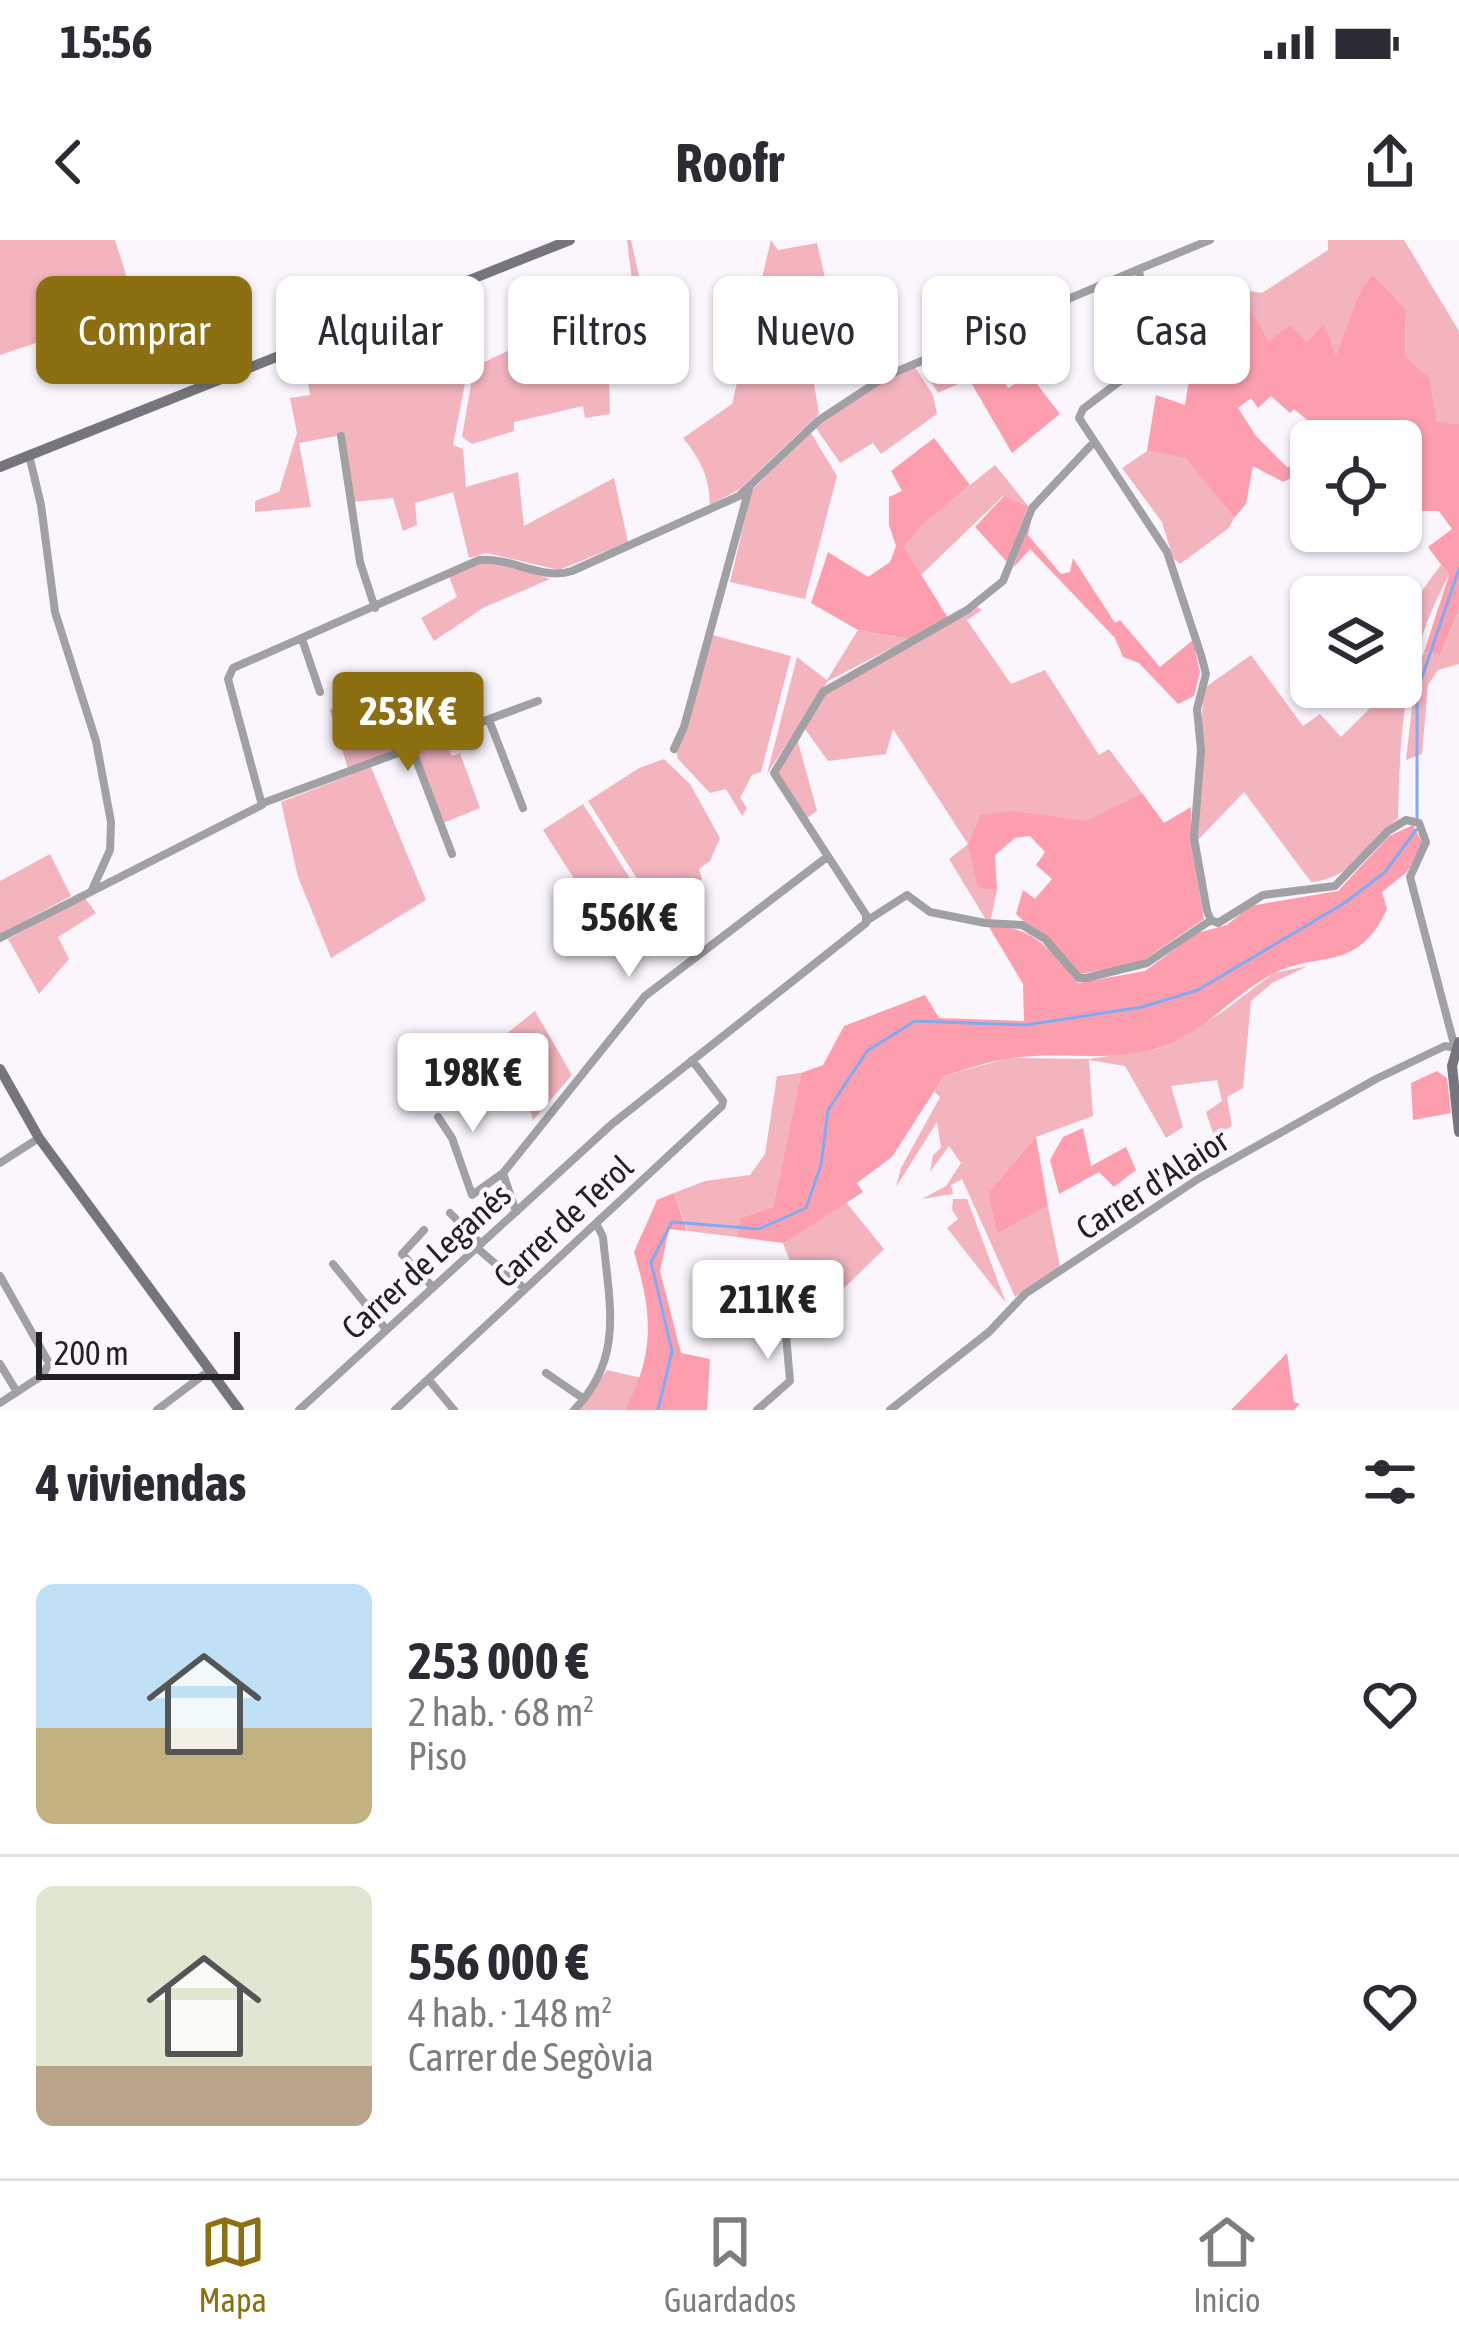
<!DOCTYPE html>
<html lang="es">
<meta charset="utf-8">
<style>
body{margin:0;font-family:"Asap Condensed",sans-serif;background:#f2f2f3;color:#2b2b33;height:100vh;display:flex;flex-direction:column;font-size:45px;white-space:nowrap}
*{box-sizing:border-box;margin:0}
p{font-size:39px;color:#7c7c81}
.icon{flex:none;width:66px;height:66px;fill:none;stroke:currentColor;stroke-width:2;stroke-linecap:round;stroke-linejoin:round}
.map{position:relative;height:1170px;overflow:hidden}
.side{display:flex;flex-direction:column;background:#fff;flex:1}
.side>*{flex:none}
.top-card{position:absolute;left:36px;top:36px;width:1389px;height:108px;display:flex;gap:24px}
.fabs{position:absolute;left:1290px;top:180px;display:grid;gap:24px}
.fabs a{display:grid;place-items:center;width:132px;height:132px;border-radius:18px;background:#fff;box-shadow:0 3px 9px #0004;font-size:60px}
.scale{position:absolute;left:36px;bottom:30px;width:204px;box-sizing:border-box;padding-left:12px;border:6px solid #222024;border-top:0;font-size:33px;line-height:42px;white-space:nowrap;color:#222024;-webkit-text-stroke:9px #fbf6fe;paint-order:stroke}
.price{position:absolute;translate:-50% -102px;padding:0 27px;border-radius:12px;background:#fff;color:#222;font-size:39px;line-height:78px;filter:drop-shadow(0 3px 6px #0008)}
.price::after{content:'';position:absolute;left:50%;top:72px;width:36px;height:27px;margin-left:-18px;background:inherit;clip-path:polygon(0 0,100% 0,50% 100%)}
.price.active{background:#8b6f10;color:#fff}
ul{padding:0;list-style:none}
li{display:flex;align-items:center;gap:36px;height:300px;padding:0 36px}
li+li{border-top:3px solid #e1e1e2}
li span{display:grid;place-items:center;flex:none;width:336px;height:240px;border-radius:18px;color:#555}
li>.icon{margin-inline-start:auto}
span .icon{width:144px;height:144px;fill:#fffc;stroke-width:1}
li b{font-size:51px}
h2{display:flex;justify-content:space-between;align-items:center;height:144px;padding:0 36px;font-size:51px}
.pill{padding:0 42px;border-radius:18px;background:#fff;box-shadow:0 3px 9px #0004;font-size:42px;line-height:108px}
.pill.active{background:#8b6f10;color:#fff}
.status{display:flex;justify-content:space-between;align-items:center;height:84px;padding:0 60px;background:#fff;direction:ltr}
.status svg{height:33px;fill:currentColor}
header{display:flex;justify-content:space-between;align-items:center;height:156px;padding:0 36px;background:#fff;font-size:54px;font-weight:700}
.tabs{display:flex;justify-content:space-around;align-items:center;height:168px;border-top:3px solid #e1e1e2;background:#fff;font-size:33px;color:#7c7c81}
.tabs a{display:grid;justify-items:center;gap:6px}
.tabs .active{color:#8b6f10}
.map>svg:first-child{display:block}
</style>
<div class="status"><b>15:56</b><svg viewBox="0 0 49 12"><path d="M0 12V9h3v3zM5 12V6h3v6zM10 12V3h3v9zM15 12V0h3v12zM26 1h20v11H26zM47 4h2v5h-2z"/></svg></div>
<header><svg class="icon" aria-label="back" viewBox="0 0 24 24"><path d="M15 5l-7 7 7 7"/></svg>Roofr<svg class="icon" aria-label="share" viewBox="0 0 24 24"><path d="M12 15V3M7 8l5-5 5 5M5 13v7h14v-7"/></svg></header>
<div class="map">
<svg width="1459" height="1170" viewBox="0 0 1459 1170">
<rect width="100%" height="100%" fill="#fbf6fe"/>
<path fill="#f3b4be" d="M0 0H115L137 69 0 115Z
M627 0H631L659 126 634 123 630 112 638 89Z
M771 0 778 10 817 3 838 94 809 113 819 174 740 249 710 265C709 236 701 220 683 198L732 164Z
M1328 0H1404L1459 91V184L1437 183 1430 138 1405 118 1406 70 1360 51 1336 118 1324 85 1306 103 1269 101 1246 65 1231 105 1217 112 1226 69 1243 50 1262 53 1328 10Z
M450 53 467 133 453 205 463 209 466 247 518 232 524 286 614 238 628 302 559 330 487 313 469 318 453 252 415 263 417 285 403 291 393 258 353 262 342 195 299 203 311 267 255 272V261L279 252 297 193 290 158 310 155 303 110Z
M598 68 608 100 610 174 585 178 583 166 514 182V191L472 204 462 197 474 127Z
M980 100 992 120 969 139 938 153 921 125Z
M915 127 933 155 937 174 881 214 873 203 840 223 816 188 818 183 885 140Z
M811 193 837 236 805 359 730 342 752 250Z
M1147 211 1186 217 1234 278 1229 288 1180 324 1173 318 1162 282 1122 228Z
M995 225 1028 266 1003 256 921 335 904 307 923 283Z
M483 322 516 327 550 339 483 368 434 401 421 378 457 357 449 337Z
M1441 325 1449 335C1404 419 1400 485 1398 579 1363 602 1357 638 1311 642L1244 552 1198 600 1203 449 1251 415 1303 486 1320 474 1341 497 1370 468 1372 447H1401C1401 389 1405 371 1441 325Z
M977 367 982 370 967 380 1011 444 1045 430 1099 515 1109 509 1142 553 1086 582 1016 571 978 648 997 650 991 679 986 680 949 619 968 604 893 489 886 514 828 521 805 489 798 502 817 571 806 579 777 533 824 455Z
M1459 370V424L1438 430 1428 445 1422 514 1406 520 1416 432 1424 412 1440 415Z
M858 390 909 399 828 441 767 534 797 417 827 440Z
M712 395 791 416 761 532 752 535 740 558 747 568 742 576 726 549 710 553 678 519 676 510Z
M385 433 407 505 348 529 330 470Z
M445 499 452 516 460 513 480 568 443 583 416 510Z
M664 519 690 544 720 598 710 621 699 629 702 639 658 672 588 561 639 528Z
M371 527 426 660 331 718 298 637 281 562Z
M583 564 653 675 615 703 543 590Z
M50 614 71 656 0 694V641Z
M85 658 96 673 58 697 69 719 39 754 8 699Z
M1308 726 1272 743 1251 761 1243 848 1227 857 1232 886 1214 896 1206 872 1222 861 1217 840 1171 846 1183 887 1166 898 1125 826 1089 820 1093 876 1036 897 988 953 997 994 1048 966 1060 1027 1015 1057 962 939 951 945 953 954 922 959 946 946 961 923 949 906 930 932 933 915 941 908 937 882 896 947 901 928 940 857 934 852 944 836 1009 818 1089 819 1157 809 1221 773 1274 733Z
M535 771 572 835 533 880 506 794Z
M801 833 773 967 740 978 737 997 688 991 674 953 705 941 750 935 765 914 777 836Z
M953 959H967L1006 1063 947 988 958 979 952 970Z
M846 962 884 1009 838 1054 809 1071 783 1003Z
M607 1130 642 1138 625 1170H579Z"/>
<path fill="#fd9eae" d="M1373 35 1406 70 1405 117 1430 138 1437 182 1459 184V370L1440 415 1424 412 1449 335 1428 307 1452 289 1439 271H1401V201H1332L1294 169 1290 173 1271 156 1258 168 1251 158 1238 168 1256 196 1287 227 1311 224V229L1283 242 1253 226 1246 264 1234 278 1186 218 1147 211 1156 155 1185 165 1198 83 1239 42 1243 50 1226 69 1218 111 1231 105 1246 63 1269 101 1290 85 1307 102 1324 84 1336 116 1360 51Z
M992 120 1008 148 1030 135 1060 174 1012 213 969 139Z
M934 198 970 245 923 284 904 307 948 378 909 399 858 390 811 363 828 312 868 337 890 322 896 306 889 285V257L902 251 891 231Z
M1004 256 1028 266 1007 322 975 287Z
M1033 272 1028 295 1061 334 1070 332 1073 318 1115 383 1120 380 1160 427 1193 400 1200 432 1194 456 1178 464 1139 423 1123 417 1115 398 1030 309 1013 328Z
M1142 553 1164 583 1191 567V600L1204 679 1138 724 1080 734 1016 674 1023 650 1035 659 1052 639 1036 625 1045 612 1030 596 1015 598 995 615 997 650 978 648 968 605 980 575 1016 571 1086 581Z
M1413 585 1423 604 1407 632 1382 652 1387 669C1357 734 1319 710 1272 734 1232 756 1200 796 1155 809 1106 823 1056 810 1007 819 986 822 964 830 944 836L892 917 857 943 863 952 784 1003 737 997 740 978 773 967 801 833 823 825 844 786 925 755 939 778 1024 781 1023 744 989 687C1033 684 1052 712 1078 743L1145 731 1197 693 1227 685 1250 666 1338 651 1389 596Z
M1437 831 1447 838 1451 873 1413 880 1411 843Z
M1083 888 1091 926 1126 907 1136 930 1114 947 1099 932 1059 954 1050 920 1063 897Z
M1036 897 1048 966 997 994 988 953Z
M674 953 687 991 669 989 660 1031 681 1113 710 1119 707 1170H625C656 1111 652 1073 634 1012L657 960Z
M1287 1113 1294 1162 1300 1164 1294 1170H1231Z"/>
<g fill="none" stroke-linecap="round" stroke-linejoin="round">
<path stroke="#7fabf2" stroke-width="3" d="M1417 578V452L1459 329
M658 1170 672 1111 651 1022 672 982 759 989 806 968 821 925 828 870 867 811 915 781 1026 785 1142 767 1198 750 1346 662 1385 632 1416 590"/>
<path stroke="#a0a0a5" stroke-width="8" d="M341 196 360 322 375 368
M29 215 41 265 55 372 96 501 111 582 110 610 92 650
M302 399 320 452
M489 480 523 568
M412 509 452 614
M674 509 684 487 749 249
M263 563 538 461
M868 680 907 655 930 672 985 683 1022 685 1045 699 1079 738H1086L1147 723 1211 680
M0 698 262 565 228 439 233 428 479 320C512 317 542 341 572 331L739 256 819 180 886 136 1139 29
M438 877 452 898 472 955 503 933 645 756 827 617
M0 923 39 898
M503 933 516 972
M450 973 481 1004
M424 990 402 1014 431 1045
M477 1008 525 1049
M333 1024 385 1088
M0 1036 49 1123 43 1135 0 1163
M0 1124 17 1152
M546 1133 584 1159
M429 1140 454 1170
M157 1170 210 1130
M299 1170 612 884 866 683V675L774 533 823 452 967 370 1003 341 1032 268 1094 202
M395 1170 722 866 723 861 692 820
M574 1170C625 1118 609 1063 603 997L596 983
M757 1170 790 1141 784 1072 776 1065
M890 1170 989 1092 1025 1054 1198 939 1376 839 1445 806 1455 808 1410 637 1426 602 1419 583 1406 580 1388 591 1335 646 1263 655 1218 683 1211 680 1207 671 1194 598 1201 510 1197 469 1206 434 1201 415 1167 312 1079 178 1083 169 1149 119 1139 29 1210 0"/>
<path stroke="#76757d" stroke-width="10" d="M0 227 570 0
M1459 802 1452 826 1459 892
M0 829 39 898 239 1170"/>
</g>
<g text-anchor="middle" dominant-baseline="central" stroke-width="9" stroke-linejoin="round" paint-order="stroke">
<g font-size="33" fill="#222024" stroke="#fbf6fe">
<text transform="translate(1152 944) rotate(-33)">Carrer d'Alaior</text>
<text transform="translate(563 981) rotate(-43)">Carrer de Terol</text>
<text transform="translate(426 1021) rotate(-42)">Carrer de Leganés</text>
</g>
</g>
</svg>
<div class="fabs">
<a><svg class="icon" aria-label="locate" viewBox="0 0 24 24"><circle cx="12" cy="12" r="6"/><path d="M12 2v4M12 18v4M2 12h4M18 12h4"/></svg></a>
<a><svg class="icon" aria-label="layers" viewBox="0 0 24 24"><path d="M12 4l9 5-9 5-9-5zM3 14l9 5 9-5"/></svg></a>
</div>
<div class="scale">200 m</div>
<b class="price active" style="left:408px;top:534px">253K €</b>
<b class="price" style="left:629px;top:740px">556K €</b>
<b class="price" style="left:473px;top:895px">198K €</b>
<b class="price" style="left:768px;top:1122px">211K €</b>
<div class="top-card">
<a class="pill active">Comprar</a>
<a class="pill">Alquilar</a>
<a class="pill">Filtros</a>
<a class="pill">Nuevo</a>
<a class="pill">Piso</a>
<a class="pill">Casa</a>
</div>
</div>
<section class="side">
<h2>4 viviendas<svg class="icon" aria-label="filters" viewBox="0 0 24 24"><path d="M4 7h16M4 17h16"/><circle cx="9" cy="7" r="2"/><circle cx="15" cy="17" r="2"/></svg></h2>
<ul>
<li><span style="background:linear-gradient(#bfe0f5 60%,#c2b280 0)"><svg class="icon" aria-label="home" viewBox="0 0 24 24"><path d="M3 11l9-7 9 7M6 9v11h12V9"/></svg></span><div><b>253 000 €</b><p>2 hab. · 68 m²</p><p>Piso</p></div><svg class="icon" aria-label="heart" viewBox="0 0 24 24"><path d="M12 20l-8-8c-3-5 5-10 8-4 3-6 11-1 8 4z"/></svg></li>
<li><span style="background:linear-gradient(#dfe7d0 75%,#b9a48a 0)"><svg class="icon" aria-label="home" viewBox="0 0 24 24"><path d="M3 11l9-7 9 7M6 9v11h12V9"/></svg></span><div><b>556 000 €</b><p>4 hab. · 148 m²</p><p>Carrer de Segòvia</p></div><svg class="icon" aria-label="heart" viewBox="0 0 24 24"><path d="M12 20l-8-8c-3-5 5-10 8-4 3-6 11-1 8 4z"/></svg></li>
</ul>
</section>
<nav class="tabs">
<a class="active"><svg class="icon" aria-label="map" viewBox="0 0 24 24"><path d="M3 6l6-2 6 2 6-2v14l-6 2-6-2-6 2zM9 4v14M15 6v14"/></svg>Mapa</a>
<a><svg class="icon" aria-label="saved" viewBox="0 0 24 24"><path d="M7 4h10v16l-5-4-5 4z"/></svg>Guardados</a>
<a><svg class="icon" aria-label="home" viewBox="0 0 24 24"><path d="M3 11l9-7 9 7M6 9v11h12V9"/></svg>Inicio</a>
</nav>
